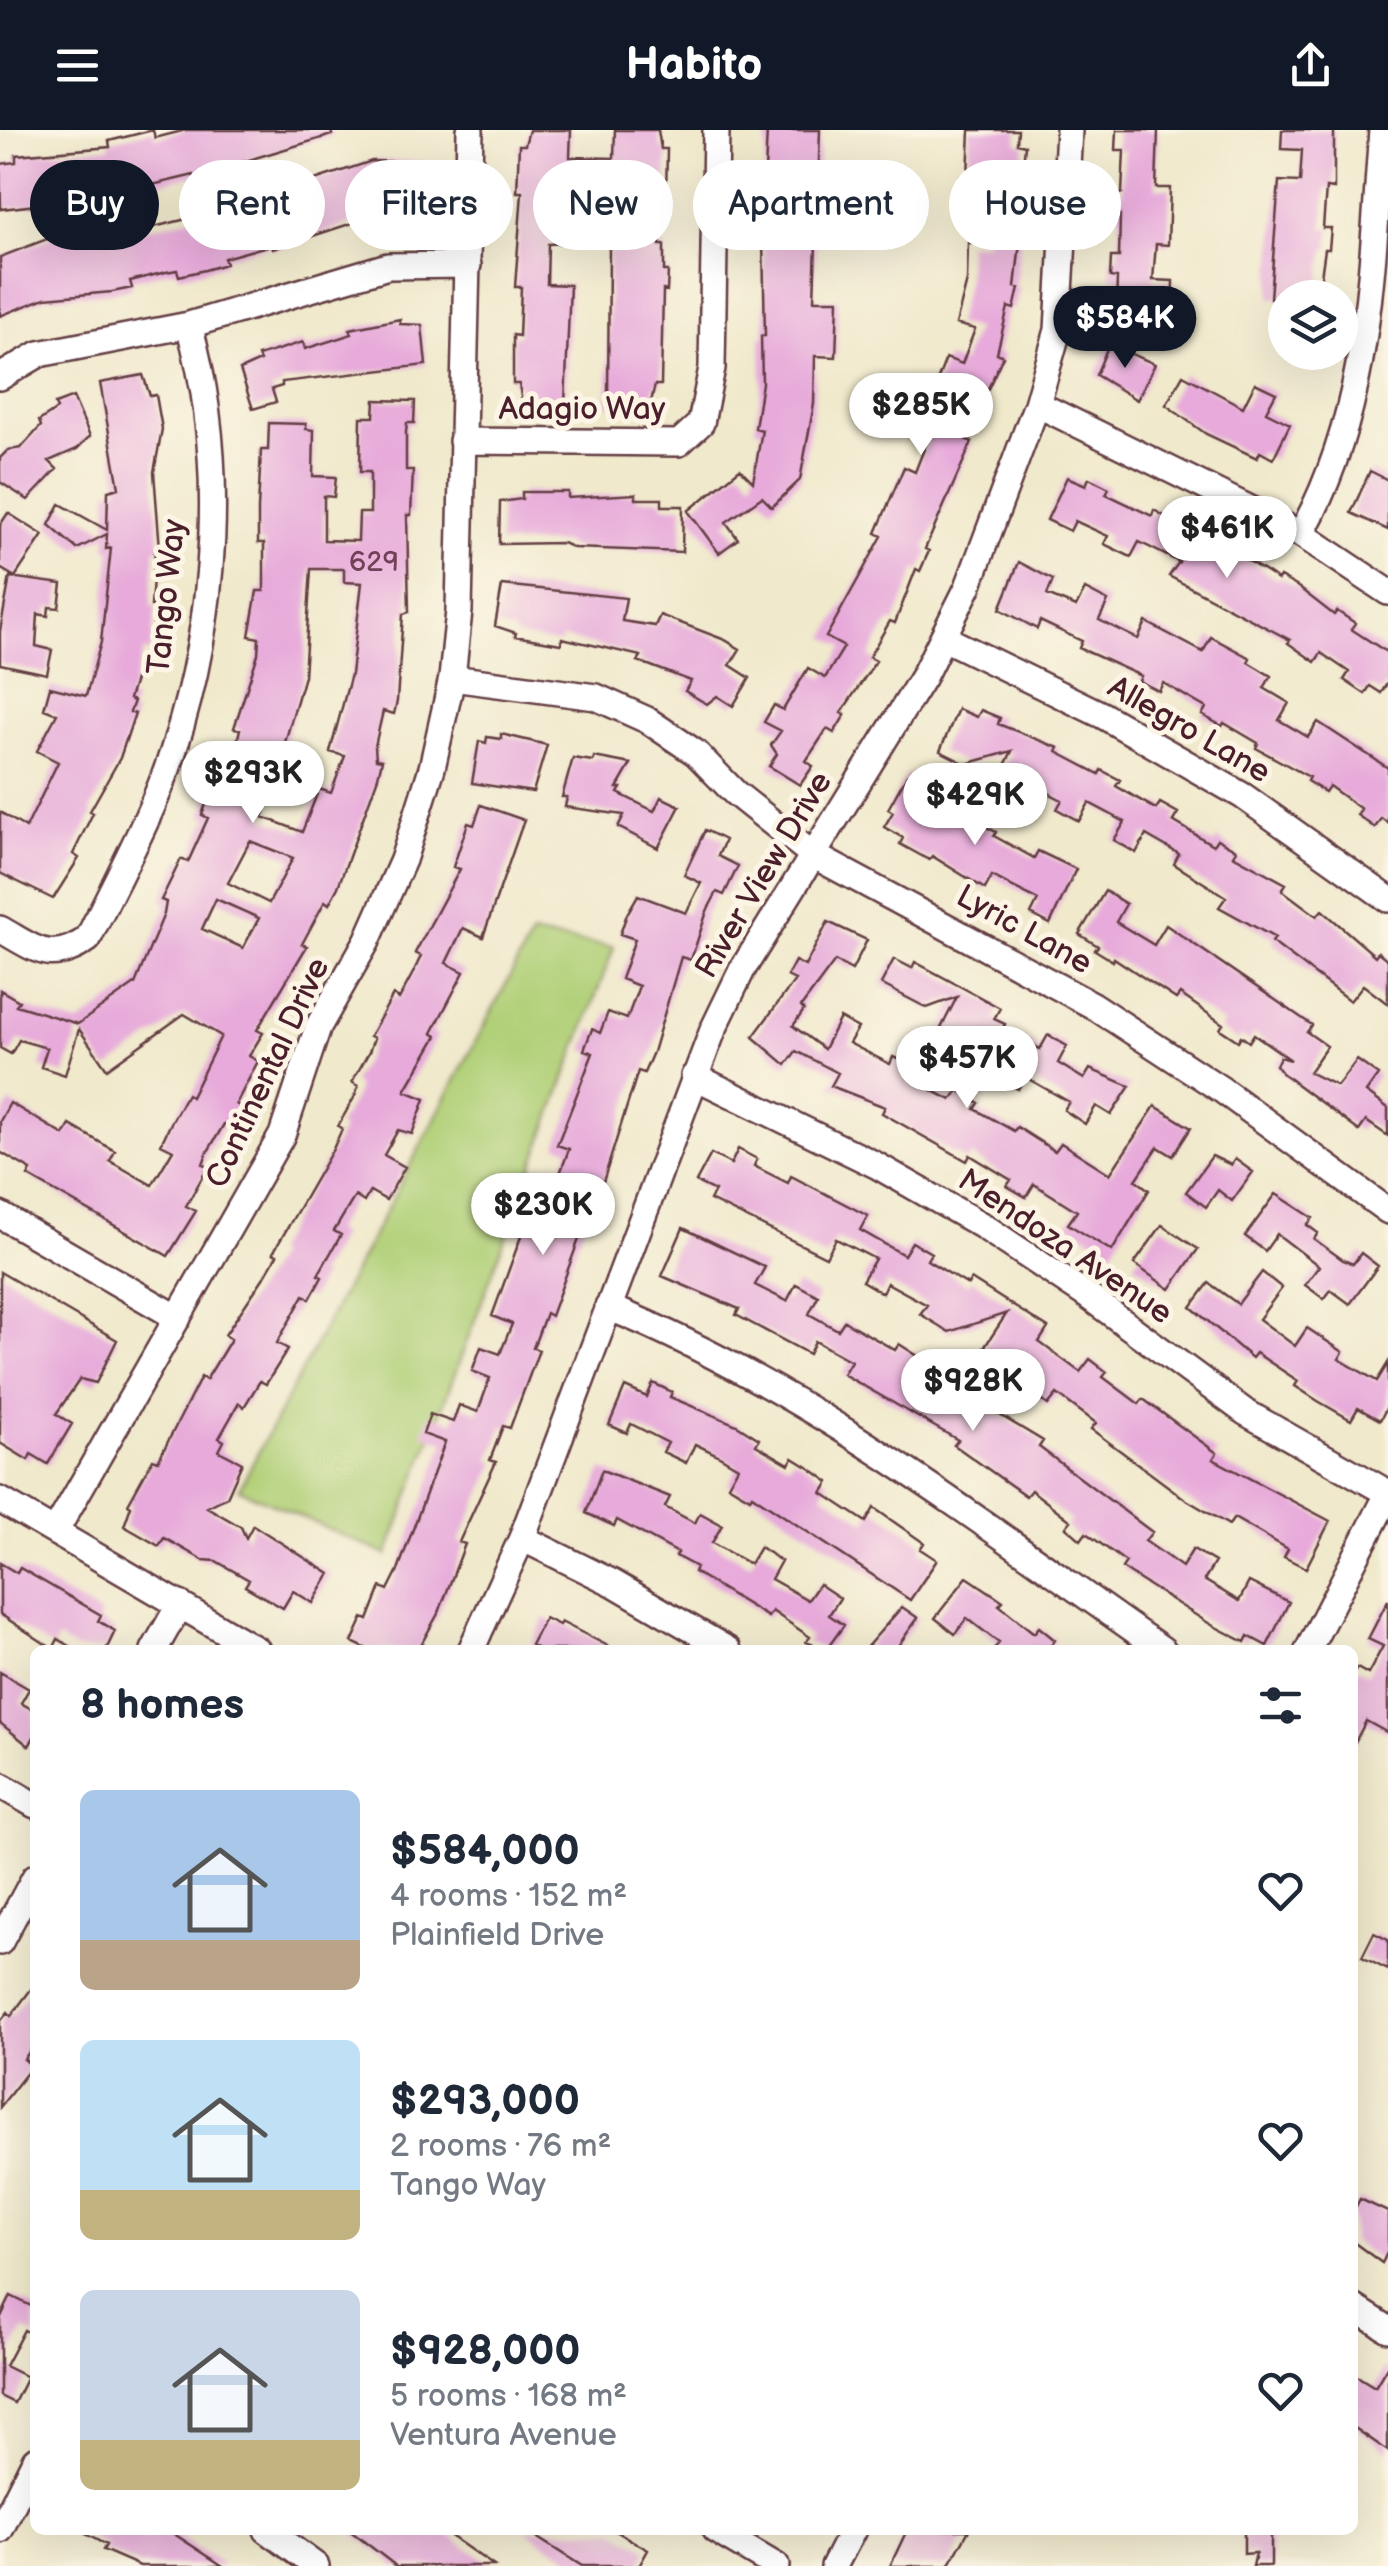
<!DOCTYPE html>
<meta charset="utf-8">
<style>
body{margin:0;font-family:"Balsamiq Sans",sans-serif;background:#f2f2f3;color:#1f2937;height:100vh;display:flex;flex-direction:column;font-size:38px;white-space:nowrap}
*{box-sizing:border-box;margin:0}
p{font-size:32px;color:#747a83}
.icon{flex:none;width:55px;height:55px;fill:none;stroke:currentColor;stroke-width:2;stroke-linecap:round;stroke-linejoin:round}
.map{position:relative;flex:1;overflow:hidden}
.sheet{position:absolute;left:30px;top:1515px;width:1328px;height:890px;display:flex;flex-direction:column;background:#fff;border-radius:15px;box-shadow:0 10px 40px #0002}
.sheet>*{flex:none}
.banner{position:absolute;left:30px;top:30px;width:1330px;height:90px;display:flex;gap:20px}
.buttons{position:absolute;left:1268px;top:150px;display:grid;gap:20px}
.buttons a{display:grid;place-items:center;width:90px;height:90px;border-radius:50%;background:#fff;box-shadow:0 10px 40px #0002;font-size:50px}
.price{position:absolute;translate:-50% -85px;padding:0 22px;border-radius:35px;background:#fff;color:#222;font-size:32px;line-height:65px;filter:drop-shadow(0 2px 5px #0008)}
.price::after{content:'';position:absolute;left:50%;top:60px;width:30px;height:22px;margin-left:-15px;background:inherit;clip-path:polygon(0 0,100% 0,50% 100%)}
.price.on{background:#111827;color:#fff}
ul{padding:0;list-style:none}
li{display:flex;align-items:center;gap:30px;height:250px;padding:0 50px}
li span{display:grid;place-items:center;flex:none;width:280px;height:200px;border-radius:15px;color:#555}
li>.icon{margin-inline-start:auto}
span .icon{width:120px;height:120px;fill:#fffc;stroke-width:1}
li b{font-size:42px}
h2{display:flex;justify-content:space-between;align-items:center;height:120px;padding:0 50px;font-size:42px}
.chip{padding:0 35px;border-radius:45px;background:#fff;box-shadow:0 10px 40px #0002;font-size:35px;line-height:90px}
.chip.on{background:#111827;color:#fff}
header{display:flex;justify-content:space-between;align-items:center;height:130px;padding:0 50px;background:#111827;color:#fff;font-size:45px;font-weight:600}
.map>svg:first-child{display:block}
</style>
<header><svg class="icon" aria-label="menu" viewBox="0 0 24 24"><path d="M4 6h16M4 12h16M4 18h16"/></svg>Habito<svg class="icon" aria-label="share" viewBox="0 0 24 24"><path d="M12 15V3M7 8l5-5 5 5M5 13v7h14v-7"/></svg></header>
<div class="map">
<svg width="1388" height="2436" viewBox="0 0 1388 2436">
<rect width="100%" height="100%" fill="#fcf5e5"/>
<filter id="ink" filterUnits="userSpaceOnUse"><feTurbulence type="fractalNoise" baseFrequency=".01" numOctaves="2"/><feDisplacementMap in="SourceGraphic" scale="20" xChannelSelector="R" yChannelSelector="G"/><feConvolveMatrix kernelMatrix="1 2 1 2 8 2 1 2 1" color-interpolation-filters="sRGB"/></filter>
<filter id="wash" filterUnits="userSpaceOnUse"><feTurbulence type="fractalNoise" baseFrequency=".0048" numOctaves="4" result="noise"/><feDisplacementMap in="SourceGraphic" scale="40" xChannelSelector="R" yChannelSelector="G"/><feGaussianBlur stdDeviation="2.25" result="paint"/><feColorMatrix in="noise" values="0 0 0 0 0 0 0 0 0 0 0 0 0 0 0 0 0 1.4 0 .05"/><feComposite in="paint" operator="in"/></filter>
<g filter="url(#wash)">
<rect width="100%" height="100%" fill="#f0e9cc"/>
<path fill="#b1d078" stroke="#7e7852" stroke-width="2.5" d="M532 805 614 817 387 1425 239 1359Z"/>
<g id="blocks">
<path fill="#e7aada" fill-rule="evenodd" d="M153 0 155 8 186 0H331L332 5 235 34 248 72 372 31 430 32 429 75 409 79 408 85 380 84 273 119 271 115 224 128 226 134 205 140 179 146 177 140 166 142 130 151 132 158 112 162 45 168 0 186V127L50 108 46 74 1 79 0 34 16 32V25L110 17 109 11ZM194 45 207 84 113 107 106 66Z
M529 0H571L570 27 614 28 615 0H658L661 19H667L666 66H661L660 115H664V141H668L667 161 663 160 661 255H655L650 276 608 275 609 111 548 114 547 154 570 155 565 274 522 273 519 254H513V205L519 206 521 157H515L522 62H517L519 15H525ZM574 47 611 48V81L574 79Z
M767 0H820L814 170H838L836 227 815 226 814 274 800 350 772 377 762 367 726 392 738 409 719 423 688 381 740 339 753 352 762 300 755 298 762 253 761 206H765L763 111H769L770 63H764Z
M970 0H1018L1017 13 1025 15 1017 95H1022L1015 157 1019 158 1014 179 1008 177 997 223 1003 226 965 309 972 312 925 419 929 421 920 441 916 439 895 493 890 491 869 527 876 531 841 583 845 585 834 603 827 599 806 631 813 636 800 655 769 636 777 624 771 615 781 601 764 592 774 575 783 580 808 538 825 548 844 517 826 507 882 406 876 403 904 337 915 342 931 301 919 297 946 228 962 234 975 199 956 194 967 151 968 113H986L987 82 960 81V46H968Z
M1117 0H1158L1156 58H1170L1168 115 1156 114 1153 150 1173 151 1172 178 1116 175 1117 148 1110 147 1111 127H1119L1120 85H1114V66L1122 63 1124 20H1116Z
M1282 0H1334V59L1326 58 1323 98H1331L1329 119H1325L1318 168H1270L1279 51 1300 52 1302 20 1281 19Z
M400 189V194L422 195 426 235 282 252V256L272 259 276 272 253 279 240 240 260 231 258 226 303 212 305 219 352 204 350 199Z
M1109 214 1155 234 1137 270 1096 245Z
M143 245 150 266 156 265 162 299 154 342 160 419H155L151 476H156L150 522 144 521 129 569 134 571 130 582 135 583 120 628 90 681 93 683 73 724 79 728 53 769 0 743V682L26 698 58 632 37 621 57 584 44 579 50 557 86 566 101 512 111 418 106 419 107 404 77 419 49 395 60 374 107 400 108 361 119 358 100 253Z
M1183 245 1243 277 1255 253 1276 263 1266 282 1290 294 1273 329 1260 322 1257 328 1206 304 1166 275Z
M73 267 90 306 77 319 49 331 57 339 28 370 0 352V328L8 320 21 318 41 296 39 291 57 279 55 274Z
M375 270 415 271 414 293H407L406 302V340H413L411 385H407L409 482 403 484 397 571 394 584 383 581 375 616 376 629 382 630 378 647 338 757 329 774 325 771 302 814 307 816 257 900 263 903 249 926 258 931 236 974 241 977 229 997 224 994 207 1023 203 1034 208 1037 186 1076 196 1081 168 1126 28 1046 31 1040 0 1022V991L10 973 64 1005 70 995 115 1021 110 1031 152 1055 173 1020 161 1014 170 995 187 964 191 967 221 906 184 884 107 939 79 899 65 945 41 937 47 918 19 910 11 924 0 918V860L19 871 16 875 78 894 135 854 164 784 166 772 161 770 181 729 188 732 208 688 202 685 209 666 213 668 222 644 229 646 240 599 234 598 258 524 259 508 249 506 257 461H264V413H258V379L261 320H268L269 293 306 294V299L314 300 313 346 336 347 334 367 324 366V410L358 411 359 383H370V342H360L361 287H374ZM311 439H344V452L362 453 351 544 330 622 345 626 331 663 319 659 302 702 263 687 290 618 284 616 304 546ZM250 711 293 728 269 773 228 753ZM216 769 259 788 243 818 202 799Z
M1370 341 1388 350V400L1351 383Z
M1067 347 1086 355 1089 348 1109 358 1106 364 1152 386 1154 380 1214 415 1217 411 1278 450 1280 447 1298 457 1334 485 1337 481 1355 493 1351 499 1388 523V552L1381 563 1370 556 1365 564 1344 550 1349 542 1321 523 1315 532 1288 513 1290 510 1169 446 1179 432 1139 412 1131 427 1104 414 1108 406 1075 391 1070 401 1047 390Z
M522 362H568V368L636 364V369H662V376H683L682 422 574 418 563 413 499 414 500 372 522 369Z
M8 383 43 405 15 447 0 438V395Z
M1019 432 1053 450 1047 465 1076 477 1085 459 1108 471 1099 490 1138 509 1146 492 1203 522 1211 507 1250 528 1248 532 1271 546 1264 558 1289 573 1279 590 1308 607 1318 592 1388 638V693L1381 688 1375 698 1357 685 1361 679 1329 656 1325 662 1307 651 1309 647 1256 618 1258 613 1224 593 1222 596 1202 585 1206 578 1163 553 1159 561 1139 551 1141 546 1079 518 1082 511 1040 491 1037 499 1000 479Z
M10 447 62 454 59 478 49 477 48 486 38 484 36 516 52 520 47 544 0 534V501Z
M502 455 626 468 622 491 655 496 660 485 725 510 740 519 730 535 750 548 733 576 717 566 707 574 685 561 691 551 638 531 641 526 562 508 561 514 515 506 516 503 495 496Z
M958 579 977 587 981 580 1000 588 998 594 1059 618 1057 622 1099 644 1101 640 1120 650 1116 656 1156 679 1160 673 1178 683 1173 691 1213 715 1217 709 1236 720 1233 725 1286 754 1282 760 1317 786 1322 780 1375 826 1378 822 1388 830V874L1363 855 1350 871 1272 812 1275 808 1219 777 1226 767 1174 734 1179 724 1146 705 1136 723 1114 710 1125 692 1089 673 1079 691 1057 679 1062 670 1025 651 1020 660 998 650 1012 621 966 634 940 621Z
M501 604 547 615 533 662 472 653 479 611 486 613 487 607 501 609Z
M594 627 631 634 617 658H621L618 663 654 681 661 667 680 676 658 718 618 697 624 685 565 677 567 667H562L573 628 593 631Z
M907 645 940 665 936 671 996 702 994 706 1034 728 1038 721 1076 739 1050 794 1031 784 1038 770 992 746 985 759 932 726 929 730 900 714 903 708 884 697 893 682 888 679Z
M481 675 524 690 483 807 463 798 446 833 464 842 432 903 437 906 405 961 425 969 412 1004 398 1000 384 1025 405 1037 386 1070 370 1061 364 1072 355 1066 334 1101 341 1105 318 1145 322 1147 310 1169 304 1165 277 1213 288 1219 266 1254 260 1251 244 1277 239 1273 219 1308 224 1311 219 1321 242 1333 227 1367 207 1377 241 1397 246 1408 253 1395 330 1444 313 1473 293 1461 283 1478 245 1456 249 1450 216 1431 203 1430 164 1408 159 1416 124 1396 131 1376 128 1374 153 1329 158 1331 201 1247 206 1250 231 1209 225 1205 266 1144 277 1125 273 1123 333 1019 342 999 338 996 355 966 358 956 352 952 369 922 374 908 370 906 393 865 399 869 413 843 421 826 415 823 460 739 453 737 468 693 474 695Z
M705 700 725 710 718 726 738 736 724 765 717 762 707 781 691 830 681 827 653 922 644 943 638 941 603 1052 600 1051 551 1186 546 1183 533 1218 539 1220 510 1298 503 1296 490 1330 496 1332 459 1412 465 1414 440 1480 418 1520H369L352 1512 363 1488 368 1490 381 1457 388 1460 398 1440 445 1312 423 1304 430 1284 453 1292 459 1275 478 1282 490 1248 472 1241 481 1217 500 1224 512 1194 492 1186 543 1046 557 1052 569 1019 557 1015 593 923 584 920 592 899 600 903 608 882 627 889 639 856 621 849 635 809 620 804 627 784 638 765 686 783 701 753 684 745Z
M1105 761 1126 774 1116 792 1154 815 1166 795 1312 895 1307 902 1327 916 1309 942 1337 956 1357 930 1378 945 1366 962 1388 978V1006L1366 991 1359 1001 1282 943 1276 935 1280 927 1291 930 1254 904 1249 912 1241 906 1238 911 1220 899 1223 894 1180 864 1176 869 1114 828 1113 831 1095 820 1098 816 1079 804Z
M828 792 867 810 852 840 835 831 801 877 804 880 793 896 824 919 840 888 858 898 849 913 890 934 893 927 902 931 905 926 926 940 918 953 951 970 959 960 979 973 975 979 1014 1001 1017 997 1055 1021 1061 1013 1110 1044 1155 976 1191 998 1173 1026 1158 1017 1136 1050 1149 1060 1112 1121 1068 1094 1077 1081 1034 1054 1026 1067 1007 1056 1011 1050 970 1025 967 1031 882 983 885 977 831 956 838 943 796 921 786 935 753 907 795 850 787 846 795 831 805 836Z
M894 829 912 838 915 832 1000 878 994 889 1005 894 1003 898 1040 919 1048 905 1067 916 1058 933 1084 949 1090 939 1130 956 1111 985 1096 976 1085 994 1064 980 1069 972 1025 947 1018 959 997 947 1010 925 980 909 972 925 937 906 957 867 927 878 881 854Z
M738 1019 757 1029 754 1036 788 1053 791 1046 868 1086 860 1100 904 1125 912 1112 931 1123 927 1130 968 1155 971 1149 1048 1198 1039 1212 1080 1242 1090 1229 1107 1242 1103 1247 1139 1274 1143 1269 1217 1323 1213 1329 1330 1391 1306 1438 1284 1427 1288 1419 1234 1388 1229 1395 1185 1369 1091 1299 1096 1293 1057 1264 1048 1275 1036 1266 1040 1260 982 1221 1007 1183 949 1202 920 1184 927 1175 887 1153 882 1163 862 1151 875 1129 836 1109 826 1127 710 1070 715 1061 696 1052 711 1024 731 1034Z
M1212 1026 1231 1035 1235 1029 1253 1042 1232 1071 1218 1060 1206 1077 1186 1062Z
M1276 1064 1313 1088 1307 1095 1318 1103 1314 1109 1343 1130 1353 1134 1361 1123 1378 1136 1350 1174 1331 1160 1324 1169 1305 1155 1319 1136 1277 1104 1265 1121 1245 1106Z
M1162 1095 1198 1119 1170 1159 1134 1134Z
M683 1098 765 1137 755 1155 787 1171 796 1154 818 1166 809 1184 838 1200 844 1191 895 1220 899 1214 988 1271 985 1276 1043 1311 1039 1317 1152 1402 1145 1411 1182 1437 1193 1419 1215 1432 1204 1450 1239 1471 1249 1452 1289 1472 1267 1516 1248 1506 1245 1512 1210 1494 1140 1450 1122 1438 1126 1432 1086 1403 1081 1410 1066 1397 1071 1391 1031 1360 1026 1366 954 1315 958 1310 843 1244 851 1231 815 1211 809 1224 736 1185 739 1179 662 1146Z
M0 1142 117 1210 96 1253 80 1249 56 1284 72 1294 48 1334 31 1324 28 1330 0 1313Z
M1262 1142 1282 1158 1259 1189 1295 1216 1307 1198 1343 1222 1339 1229 1377 1251 1388 1233V1275L1380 1290 1358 1278 1351 1290 1318 1271 1295 1256 1298 1251 1256 1223 1252 1228 1191 1177 1209 1153 1238 1174Z
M653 1253 672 1262 670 1267 737 1295 759 1309 756 1315 789 1334 793 1328 811 1339 829 1352 822 1363 866 1392 874 1378 924 1413 920 1419 937 1430 910 1470 752 1365 750 1368 728 1355 738 1337 716 1324 695 1314 686 1333 663 1322 668 1313 631 1294 627 1303 609 1295 625 1257 647 1267Z
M602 1340 670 1367 665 1377 695 1393 700 1383 722 1395 712 1413 750 1434 760 1417 781 1431 771 1449 808 1470 819 1454 840 1468 829 1485 844 1495 826 1520 806 1512 810 1507 772 1481 768 1487 694 1442 696 1437 676 1426 678 1423 617 1390 614 1396 586 1383Z
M0 1433 17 1443 20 1438 101 1485 98 1491 115 1501 106 1520H77L58 1509 53 1519 0 1484Z
M967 1447 1003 1471 999 1475 1034 1503 1039 1497 1055 1510 1051 1516 1056 1520H993L999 1513 967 1488 955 1504 935 1488Z
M1388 1470V1603L1366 1591 1352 1618V1547L1357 1538 1368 1544 1383 1516 1368 1509Z
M902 1477 918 1488 895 1520H864Z
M545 1488 559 1495 561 1492 616 1520H540L531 1515Z
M0 1542 29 1559 21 1573 35 1581V1605L29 1616 0 1593Z
M1374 1803 1388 1810V1840L1362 1827Z
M35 1854V1914L24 1929 32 1936 0 1977V1892L8 1882 11 1886Z
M1360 2069 1388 2082V2121L1382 2133 1352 2111V2084Z
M11 2166 35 2178V2206L24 2200 5 2236 27 2247 14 2273 0 2266V2189Z
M1388 2235V2321L1352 2296V2243L1375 2257Z
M78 2400H168L223 2436H140L103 2420 106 2415Z
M349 2400H442L494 2436H396Z
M525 2400H614L648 2420 639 2436H582Z
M907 2400H969L949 2436H890Z
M1244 2400H1271V2436H1253L1256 2423 1244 2424Z"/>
</g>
</g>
<g filter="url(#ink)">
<use href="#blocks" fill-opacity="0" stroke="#633d43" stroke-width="2.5"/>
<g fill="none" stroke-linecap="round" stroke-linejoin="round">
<g stroke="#633d43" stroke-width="30">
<path id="minor" d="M0 247 39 224 189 195 388 136 468 135
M1037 274 1301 404 1388 462
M462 311 679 313 701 293 712 238 716 0
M1301 404C1371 278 1371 140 1382 0
M944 508 1102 585 1243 666 1388 769
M452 548 596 567 647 590 696 623 735 663 813 725 1092 875 1222 960 1388 1081
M0 799C36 819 50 835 88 809 117 748 152 686 173 622 217 488 227 330 189 195
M694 946 876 1035 983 1096 1085 1164 1245 1282 1388 1363
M0 1085 178 1188
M608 1177C810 1259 986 1397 1163 1520
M0 1370 257 1520
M55 1402 282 1005 318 897 367 811 403 730 432 638 452 548 459 481 470 0
M522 1408 613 1453 728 1520
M154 1520 180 1474
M471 1520 522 1408 713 900 742 840 923 547 968 457 1037 274 1058 200 1069 0
M1308 1520 1388 1364
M0 1655 35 1675
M0 1812 35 1747
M1352 2176 1388 2199
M0 2400 35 2330
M267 2400 316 2436
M715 2400 776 2436
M834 2436 853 2400"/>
</g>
<use href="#minor" stroke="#fff" stroke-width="25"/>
</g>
</g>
<g text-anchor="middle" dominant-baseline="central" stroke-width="10" stroke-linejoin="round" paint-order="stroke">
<g font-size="28" fill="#714257">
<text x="374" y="432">629</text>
</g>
<g font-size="32" fill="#4a1f2b" stroke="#fcf5e5">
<text x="582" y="279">Adagio Way</text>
<text transform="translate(167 467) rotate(-84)">Tango Way</text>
<text transform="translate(1189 600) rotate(30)">Allegro Lane</text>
<text transform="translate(764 745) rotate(-59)">River View Drive</text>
<text transform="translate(1024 800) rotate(29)">Lyric Lane</text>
<text transform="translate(268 943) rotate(-65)">Continental Drive</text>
<text transform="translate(1065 1117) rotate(34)">Mendoza Avenue</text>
</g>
</g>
</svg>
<div class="buttons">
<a><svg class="icon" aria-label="layers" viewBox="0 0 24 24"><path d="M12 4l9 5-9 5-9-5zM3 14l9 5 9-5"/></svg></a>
</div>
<b class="price on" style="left:1125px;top:241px">$584K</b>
<b class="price" style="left:921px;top:328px">$285K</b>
<b class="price" style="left:1227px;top:451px">$461K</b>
<b class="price" style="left:253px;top:696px">$293K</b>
<b class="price" style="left:975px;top:718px">$429K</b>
<b class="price" style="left:967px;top:981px">$457K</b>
<b class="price" style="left:543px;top:1128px">$230K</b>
<b class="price" style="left:973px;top:1304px">$928K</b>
<div class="banner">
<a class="chip on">Buy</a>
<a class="chip">Rent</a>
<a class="chip">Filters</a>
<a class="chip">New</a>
<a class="chip">Apartment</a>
<a class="chip">House</a>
</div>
<section class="sheet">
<h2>8 homes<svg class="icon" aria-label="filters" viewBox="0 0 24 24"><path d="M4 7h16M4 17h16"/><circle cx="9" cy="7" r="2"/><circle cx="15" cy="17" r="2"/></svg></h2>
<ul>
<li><span style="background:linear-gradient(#a9c7e8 75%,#b9a48a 0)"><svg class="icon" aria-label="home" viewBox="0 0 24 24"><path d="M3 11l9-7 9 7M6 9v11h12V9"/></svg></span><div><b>$584,000</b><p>4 rooms · 152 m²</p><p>Plainfield Drive</p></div><svg class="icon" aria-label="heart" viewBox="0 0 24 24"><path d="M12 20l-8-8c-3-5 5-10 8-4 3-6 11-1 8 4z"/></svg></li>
<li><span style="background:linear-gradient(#bfe0f5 75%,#c2b280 0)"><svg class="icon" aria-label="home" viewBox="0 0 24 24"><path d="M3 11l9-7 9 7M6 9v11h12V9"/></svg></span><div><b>$293,000</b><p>2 rooms · 76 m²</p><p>Tango Way</p></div><svg class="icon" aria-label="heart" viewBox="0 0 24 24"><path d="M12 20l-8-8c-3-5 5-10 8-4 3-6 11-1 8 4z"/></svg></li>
<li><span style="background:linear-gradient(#c9d6e8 75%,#c2b280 0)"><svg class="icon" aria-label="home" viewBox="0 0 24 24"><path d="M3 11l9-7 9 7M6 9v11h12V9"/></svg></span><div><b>$928,000</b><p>5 rooms · 168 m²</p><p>Ventura Avenue</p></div><svg class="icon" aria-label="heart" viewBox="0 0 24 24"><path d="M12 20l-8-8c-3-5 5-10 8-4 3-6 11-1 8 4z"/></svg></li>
</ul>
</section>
</div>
